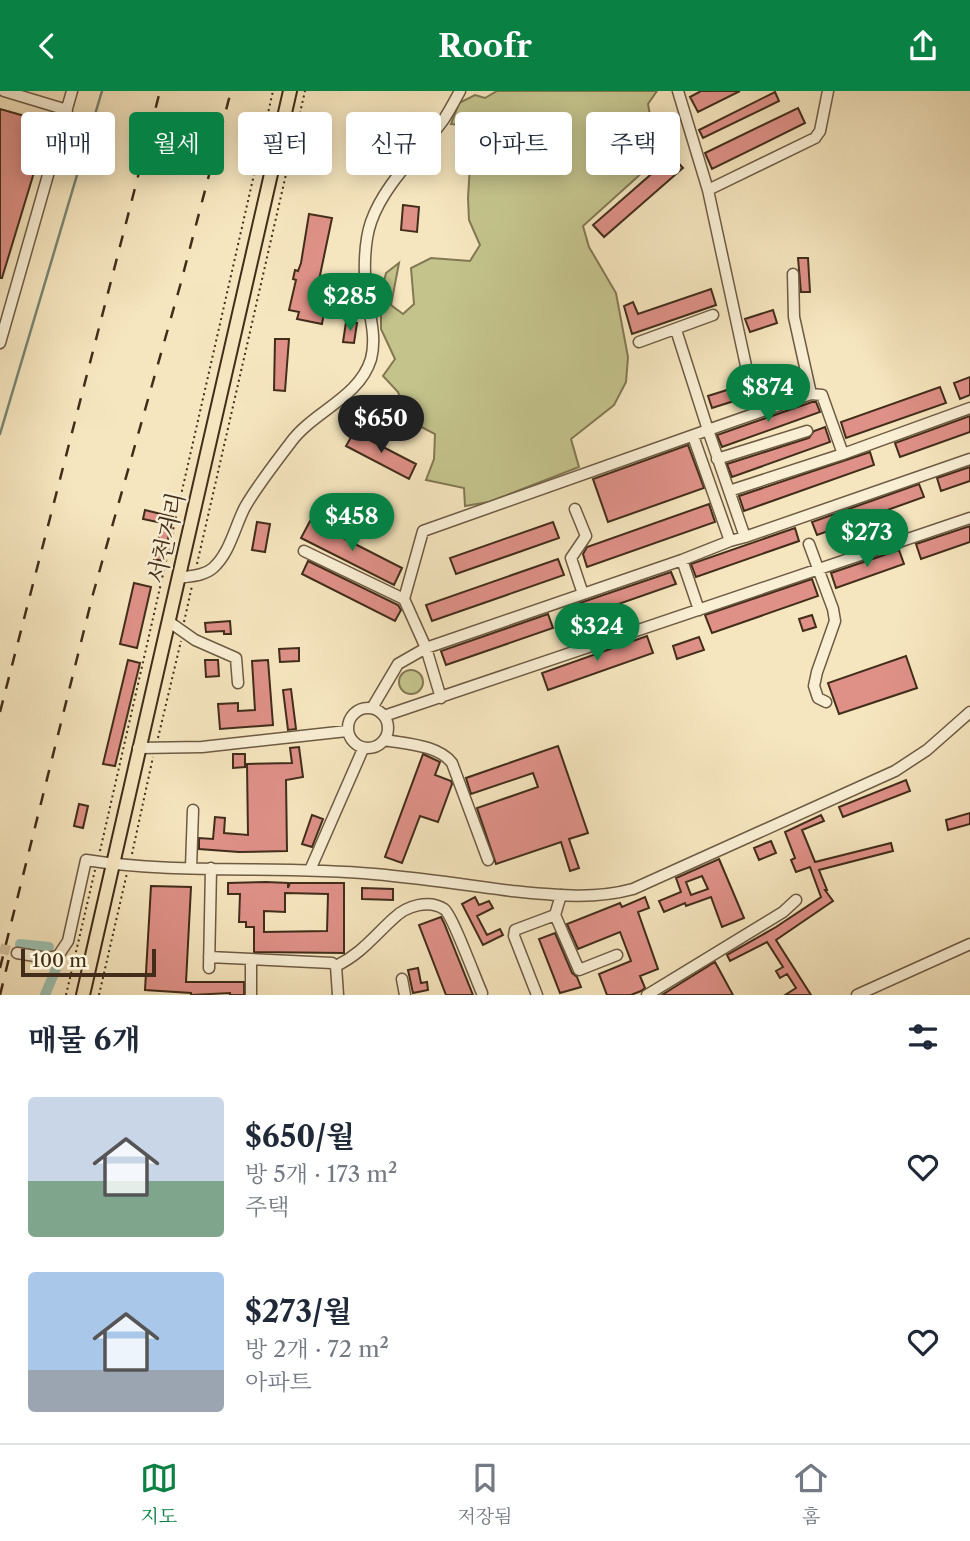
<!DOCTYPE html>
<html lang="ko">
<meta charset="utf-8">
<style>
body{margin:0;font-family:"Libre Caslon Text","Noto Serif KR",serif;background:#f2f2f3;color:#1f2937;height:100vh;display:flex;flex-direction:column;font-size:26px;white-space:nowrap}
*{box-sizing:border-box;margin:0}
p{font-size:23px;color:#747a83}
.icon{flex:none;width:38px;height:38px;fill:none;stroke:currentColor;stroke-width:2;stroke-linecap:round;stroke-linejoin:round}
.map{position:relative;height:904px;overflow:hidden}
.details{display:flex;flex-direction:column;background:#fff;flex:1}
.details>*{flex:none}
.hud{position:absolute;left:21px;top:21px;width:929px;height:63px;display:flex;gap:14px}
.scale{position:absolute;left:21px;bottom:18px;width:135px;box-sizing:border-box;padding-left:7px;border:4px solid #412d1a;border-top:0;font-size:19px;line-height:24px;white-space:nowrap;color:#412d1a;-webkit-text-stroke:5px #f9efd5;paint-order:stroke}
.price{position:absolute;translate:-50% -60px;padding:0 16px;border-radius:24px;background:#0b8043;color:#fff;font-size:23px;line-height:46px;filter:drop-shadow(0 2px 4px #0008)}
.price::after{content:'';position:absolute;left:50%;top:42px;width:21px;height:16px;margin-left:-10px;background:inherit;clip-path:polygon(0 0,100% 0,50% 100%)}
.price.selected{background:#222;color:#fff}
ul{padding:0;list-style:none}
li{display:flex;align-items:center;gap:21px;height:175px;padding:0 28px}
li span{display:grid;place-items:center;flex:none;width:196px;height:140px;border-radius:7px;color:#555}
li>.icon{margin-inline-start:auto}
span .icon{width:84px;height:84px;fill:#fffc;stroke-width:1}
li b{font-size:30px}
h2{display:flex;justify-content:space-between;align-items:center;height:84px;padding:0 28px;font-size:30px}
.pill{padding:0 24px;border-radius:7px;background:#fff;box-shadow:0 4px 18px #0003;font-size:24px;line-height:63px}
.pill.selected{background:#0b8043;color:#fff}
header{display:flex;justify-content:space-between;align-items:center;height:91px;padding:0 28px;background:#0b8043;color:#fff;font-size:32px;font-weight:800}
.dock{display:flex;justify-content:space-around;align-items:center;height:98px;border-top:2px solid #e0e1e3;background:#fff;font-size:19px;color:#747a83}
.dock a{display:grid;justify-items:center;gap:4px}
.dock .selected{color:#0b8043}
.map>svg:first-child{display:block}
</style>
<header><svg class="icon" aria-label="back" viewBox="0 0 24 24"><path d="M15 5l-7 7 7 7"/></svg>Roofr<svg class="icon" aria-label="share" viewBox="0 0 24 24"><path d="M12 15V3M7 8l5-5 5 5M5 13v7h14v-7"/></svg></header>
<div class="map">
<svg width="970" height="904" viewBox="0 0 970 904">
<rect width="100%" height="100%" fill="#f6e6bf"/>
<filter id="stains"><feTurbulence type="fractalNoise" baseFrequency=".00286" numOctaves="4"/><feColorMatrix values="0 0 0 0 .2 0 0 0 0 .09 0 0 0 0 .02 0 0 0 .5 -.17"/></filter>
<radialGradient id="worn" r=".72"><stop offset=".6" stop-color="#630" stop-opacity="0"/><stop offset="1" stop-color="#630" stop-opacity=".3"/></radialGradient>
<path fill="#c4c38c" stroke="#827853" stroke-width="2" d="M497 0H657L648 13 655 53V70L583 135 589 156 616 202 628 266 626 291 614 314 571 348 579 376 489 411 465 415 464 397 426 389 434 368 435 343 410 330 398 301 383 285 395 268 381 238V202L386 182 399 172 391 214 403 223 414 213 411 177 431 167 470 170 480 154 469 129 468 107 471 58 482 35 451 33 459 12 475 4 485 7Z
M399 591a12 12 0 1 1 24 0a12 12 0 1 1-24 0Z"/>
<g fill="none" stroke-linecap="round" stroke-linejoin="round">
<path stroke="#788573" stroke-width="2.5" d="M0 343 102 0"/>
<path stroke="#9dc0af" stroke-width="10" d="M20 853 49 856
M45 904 58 873"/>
</g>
<path fill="#df9188" stroke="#412d1a" stroke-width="2" fill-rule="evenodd" d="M701 0H740L698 21 690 6Z
M775 1 779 10 703 47 699 39Z
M798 17 805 32 712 78 705 62Z
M0 18 49 32 2 187H0Z
M672 65 683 77 604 146 593 134Z
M403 114 419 116 417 141 401 139Z
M309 123 332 127 314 213 325 216 322 233 297 228 299 221 289 219 296 189 293 188 295 179 298 180 301 172Z
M798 167H808L810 201H801Z
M711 198 716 214 632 243 624 215 633 211 638 223Z
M773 219 777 232 750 241 745 228Z
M346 231 357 232 354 252 343 251Z
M275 248H289L285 300 274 299Z
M970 286V304L960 308 954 292Z
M940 296 946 312 846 347 841 331Z
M730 298 734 310 712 317 708 305Z
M812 311H816L820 321 722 356 717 344Z
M970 325V341L900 366 895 352Z
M825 336 830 351 732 386 727 373 809 347 814 340Z
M354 341 416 373 409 388 346 355Z
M688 354 704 397 608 431 593 388Z
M870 361 874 374 744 420 739 405Z
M970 376V390L941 400 937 387Z
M919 393 924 406 817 444 812 431Z
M709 413 715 431 587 476 583 463 587 456Z
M145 419 173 426 163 470 154 468 162 432 143 428Z
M310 430 402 477 394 494 301 447Z
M257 431 270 433 265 461 252 459Z
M553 431 559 447 456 483 450 467Z
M970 435V451L921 468 916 453Z
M795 437 799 450 696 486 691 473Z
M899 459 904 473 836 497 831 482Z
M558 468 564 484 432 530 426 514Z
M308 470 398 514 401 519 395 530 302 483Z
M671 481 676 493 570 530 565 517Z
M812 488 818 505 712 542 705 524Z
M134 492 151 496 137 557 120 553Z
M548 523 553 537 446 574 441 560Z
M812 524 816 536 803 540 799 528Z
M230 530 231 543H224V540L206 541 205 532Z
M647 545 653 562 548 599 542 582Z
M699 546 704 559 677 568 673 555Z
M299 557V570L280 571 279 558Z
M906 565 917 597 839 623 828 592Z
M128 569 140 572 115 675 103 673Z
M205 569H218L219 585 206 586Z
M268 569 273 634 220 638 218 613 238 612V620L255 619 252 570Z
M291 598 296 638 288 639 283 599Z
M558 655 588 742 569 748 579 777 570 780 561 751 496 773 477 717 538 696 533 682 471 703 466 687Z
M299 656 303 686 286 689 287 760 239 761 199 758V747L213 748 215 726 225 727 224 742 248 744 247 673 292 672 290 657Z
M233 663H245V676L233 677Z
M423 663 440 671 435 684 451 690 452 693 438 731 420 725 402 772 385 766Z
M906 689 910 700 843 726 839 716Z
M79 713 88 715 83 737 74 735Z
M970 722V733L948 739 946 729Z
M312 724 323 728 312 756 302 753Z
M821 724 824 730 802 739 815 771 891 752 893 760 819 779 827 799H825L833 810 776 849 811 904H785L796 897 787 883 780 887 776 880 783 876 767 851 730 870 727 864 776 836 821 806 810 776 796 781 791 769 795 767 785 741Z
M771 750 776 762 759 769 754 757Z
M719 768 744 827 722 836 711 806 686 815 685 812 664 821 659 810 681 801 676 787ZM702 785 708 798 691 804 686 791Z
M266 791 288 792V797L290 792H344V862L254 861V836H246V831H239L240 803H228V792ZM285 802 328 803 327 840 264 841V820L285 821Z
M151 795 191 796 186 891H244V904H230V902L191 904V902L145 899Z
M362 797 393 798V809L362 808Z
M475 806 479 814 489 810 493 817 477 825 487 844 500 838 503 844 483 854 462 813Z
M645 806 649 817 638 821 658 878 640 885 645 897 641 900 631 904H607L599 883 631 870 620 841 578 858 567 833 620 812 622 816Z
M441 826 444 832 473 904H446L419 834Z
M555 842 572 882 577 886 581 896 560 902 539 848Z
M715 871 733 904H662L673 897Z
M418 877 421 892 427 891 428 899 413 902 408 879Z"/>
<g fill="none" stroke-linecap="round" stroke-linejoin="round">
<path stroke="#d2c19e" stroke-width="10" stroke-dasharray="10 5" stroke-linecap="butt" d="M0 857 17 862"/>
<g stroke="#6e5b43" stroke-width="13">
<path id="minor" d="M4 0 67 19
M678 0 708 99 756 321
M708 99 815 47 820 40 828 0
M639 251 713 224
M0 252 72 0
M811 303 822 304 843 363
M693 345 730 450 745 446 708 339 811 303 794 226 793 183
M717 368 807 340
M729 400 843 363 970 317
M575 418 586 445 571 467 583 503
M745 446 970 368
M809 453 833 518 835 530 817 581 814 595 818 607 826 611
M304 460 404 508
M682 469 699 519
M178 487C190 485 204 485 213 477 230 462 235 435 245 416 257 395 276 371 291 351 314 320 359 307 371 268 377 245 369 223 366 200 364 180 364 151 371 131 385 91 420 62 444 28 450 19 455 9 460 0
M168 530 195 549 236 567 238 592
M441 607 426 557 682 469 730 450
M348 637a20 20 0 1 1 40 0a20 20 0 1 1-40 0Z
M372 617 398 573 426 557 404 508 423 440 708 339 676 239
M384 625 970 427
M385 649C407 653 438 654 452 672L488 769
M138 657 202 656 347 640
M191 777 193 719
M310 779 363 658
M555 824 579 879 617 864
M17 862 47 867 58 865 68 850 86 769C181 784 278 774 374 783 420 787 466 794 512 800 553 804 593 809 633 798L895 680 927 659 970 621
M209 866 251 868V904
M251 868 332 872 336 875 338 904
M336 875C361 863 374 845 394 827 406 815 429 808 444 818 452 823 476 889 482 902
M209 877 211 777
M402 888 405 904
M537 904 514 845 515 839 555 824 561 804
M647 904 783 821 796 809
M857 904 970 853"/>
</g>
<g stroke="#412d1a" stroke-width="16">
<path id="major" d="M83 904 290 0"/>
</g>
<path stroke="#412d1a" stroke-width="2" stroke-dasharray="2 3.5" stroke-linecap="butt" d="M197 473 305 0
M184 531 192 495
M158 647 181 550
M100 760 273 0
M132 763 153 666
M66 904 95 779
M99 904 127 782"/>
<use href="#minor" stroke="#f9efd5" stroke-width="10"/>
<use href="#major" stroke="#f6e6bf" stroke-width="12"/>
<path stroke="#412d1a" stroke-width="2.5" stroke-dasharray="12 12" stroke-linecap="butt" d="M0 621 160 0
M0 877 93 503 180 195 231 0
M0 904 9 867"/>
</g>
<g text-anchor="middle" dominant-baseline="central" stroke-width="5" stroke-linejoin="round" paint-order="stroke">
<g font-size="24" fill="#412d1a" stroke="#f9efd5">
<text transform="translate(166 447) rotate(-77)">서천거리</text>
</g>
</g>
<rect width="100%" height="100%" filter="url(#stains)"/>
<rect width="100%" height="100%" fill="url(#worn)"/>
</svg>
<div class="scale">100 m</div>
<b class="price" style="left:350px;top:242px">$285</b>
<b class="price" style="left:768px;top:333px">$874</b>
<b class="price selected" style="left:381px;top:364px">$650</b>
<b class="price" style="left:352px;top:462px">$458</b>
<b class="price" style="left:867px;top:478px">$273</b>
<b class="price" style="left:597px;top:572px">$324</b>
<div class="hud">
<a class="pill">매매</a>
<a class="pill selected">월세</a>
<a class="pill">필터</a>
<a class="pill">신규</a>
<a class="pill">아파트</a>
<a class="pill">주택</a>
</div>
</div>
<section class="details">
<h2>매물 6개<svg class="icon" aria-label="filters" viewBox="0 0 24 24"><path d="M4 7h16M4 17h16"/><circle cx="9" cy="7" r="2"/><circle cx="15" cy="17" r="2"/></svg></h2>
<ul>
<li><span style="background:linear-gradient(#c9d6e8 60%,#7fa58c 0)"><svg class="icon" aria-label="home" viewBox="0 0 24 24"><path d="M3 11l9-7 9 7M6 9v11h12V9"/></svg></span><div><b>$650/월</b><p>방 5개 · 173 m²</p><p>주택</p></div><svg class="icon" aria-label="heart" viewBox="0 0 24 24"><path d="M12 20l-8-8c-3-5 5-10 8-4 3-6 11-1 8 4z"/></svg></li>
<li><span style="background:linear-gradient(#a9c7e8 70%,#9aa5b1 0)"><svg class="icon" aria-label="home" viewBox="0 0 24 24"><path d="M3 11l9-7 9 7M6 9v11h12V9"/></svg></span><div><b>$273/월</b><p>방 2개 · 72 m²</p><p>아파트</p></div><svg class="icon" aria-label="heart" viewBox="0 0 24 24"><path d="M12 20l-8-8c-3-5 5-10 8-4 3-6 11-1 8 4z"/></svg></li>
</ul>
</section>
<nav class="dock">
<a class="selected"><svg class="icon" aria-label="map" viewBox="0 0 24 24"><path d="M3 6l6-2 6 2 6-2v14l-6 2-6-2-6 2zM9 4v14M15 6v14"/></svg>지도</a>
<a><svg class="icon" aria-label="saved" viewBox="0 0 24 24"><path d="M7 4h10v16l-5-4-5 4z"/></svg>저장됨</a>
<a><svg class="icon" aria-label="home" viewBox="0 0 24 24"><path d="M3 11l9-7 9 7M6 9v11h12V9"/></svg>홈</a>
</nav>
